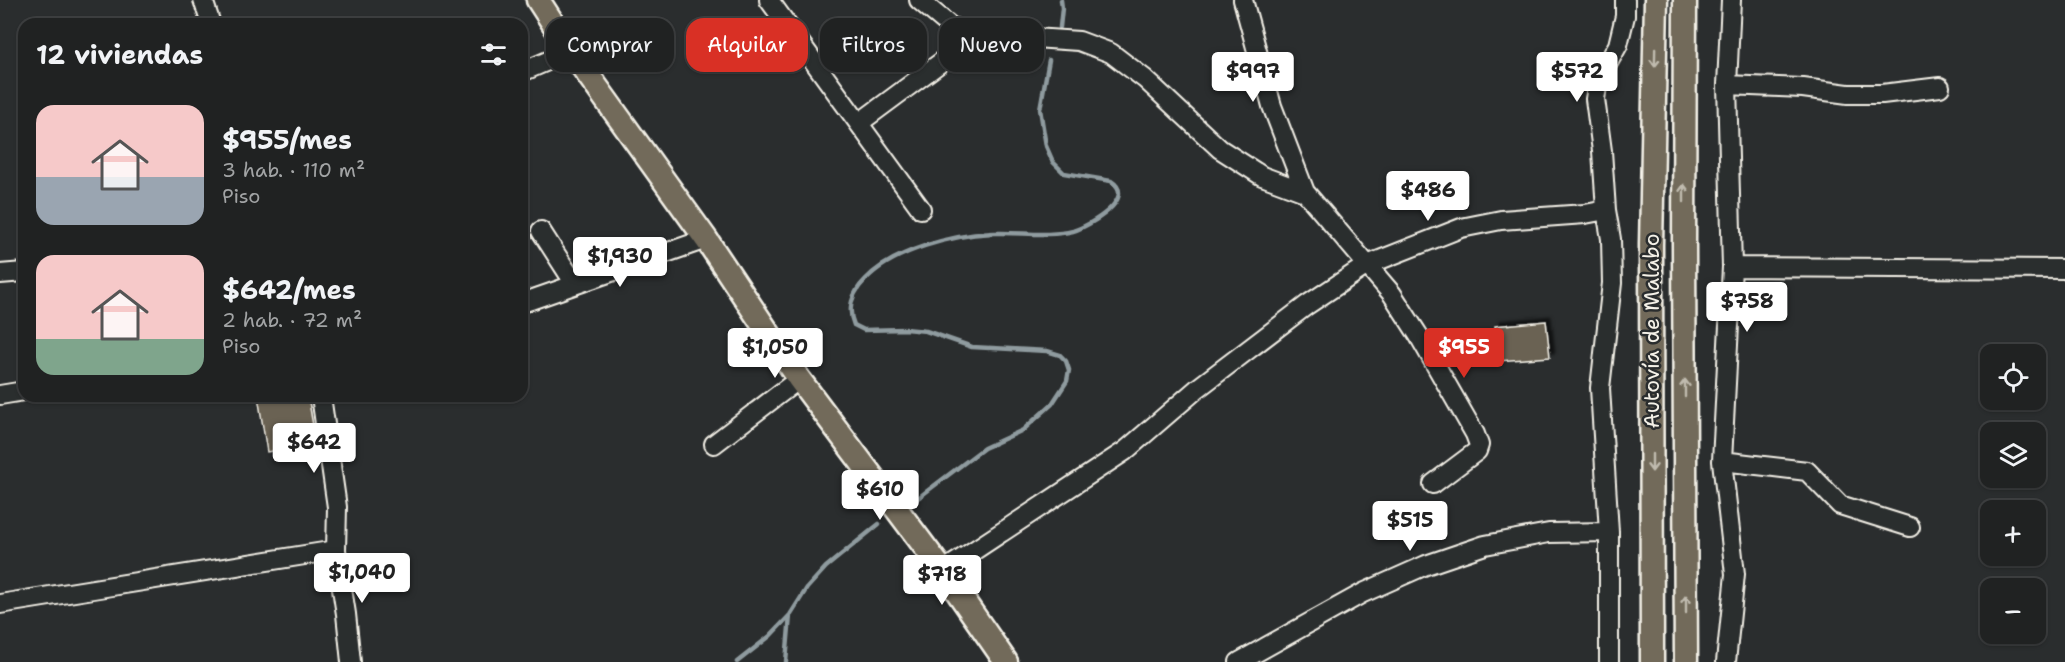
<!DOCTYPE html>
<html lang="es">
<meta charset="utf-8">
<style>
body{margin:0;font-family:"Shantell Sans",sans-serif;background:#2d2f2f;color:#f1f3f6;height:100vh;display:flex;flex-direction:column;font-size:22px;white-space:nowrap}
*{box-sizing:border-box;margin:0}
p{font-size:20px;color:#a2a4a5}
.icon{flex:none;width:33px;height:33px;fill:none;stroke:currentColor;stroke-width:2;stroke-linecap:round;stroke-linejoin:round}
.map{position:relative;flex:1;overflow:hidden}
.sheet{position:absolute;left:18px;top:18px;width:510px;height:384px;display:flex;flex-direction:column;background:#202222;border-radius:18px;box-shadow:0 2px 4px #0004,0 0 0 2px #3d3f40}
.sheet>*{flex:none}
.top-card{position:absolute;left:546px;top:18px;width:570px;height:54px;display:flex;gap:12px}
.fabs{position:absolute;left:1980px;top:344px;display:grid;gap:12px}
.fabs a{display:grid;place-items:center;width:66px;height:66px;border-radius:12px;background:#202222;box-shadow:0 2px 4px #0004,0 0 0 2px #3d3f40;font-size:30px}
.price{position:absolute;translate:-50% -51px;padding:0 14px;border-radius:6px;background:#fff;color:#222;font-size:20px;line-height:39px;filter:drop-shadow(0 2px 3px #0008)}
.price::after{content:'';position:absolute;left:50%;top:36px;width:18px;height:14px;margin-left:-9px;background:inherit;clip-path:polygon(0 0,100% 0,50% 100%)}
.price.selected{background:#d93025;color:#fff}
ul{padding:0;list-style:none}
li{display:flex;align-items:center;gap:18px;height:150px;padding:0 18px}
li span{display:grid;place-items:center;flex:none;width:168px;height:120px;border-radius:18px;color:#555}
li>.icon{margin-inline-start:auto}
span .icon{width:72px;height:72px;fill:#fffc;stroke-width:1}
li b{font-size:26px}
h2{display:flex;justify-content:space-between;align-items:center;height:72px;padding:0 18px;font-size:26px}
.pill{padding:0 21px;border-radius:18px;background:#202222;box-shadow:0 2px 4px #0004,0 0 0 2px #3d3f40;font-size:21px;line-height:54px}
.pill.selected{background:#d93025;color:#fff}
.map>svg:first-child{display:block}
</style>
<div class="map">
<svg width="2065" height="662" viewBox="0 0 2065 662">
<defs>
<filter id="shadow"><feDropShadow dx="4.5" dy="-4.5" stdDeviation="1.5" flood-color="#0009"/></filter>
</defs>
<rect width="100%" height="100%" fill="#2a2d2e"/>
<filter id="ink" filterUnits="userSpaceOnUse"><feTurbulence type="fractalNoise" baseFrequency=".0167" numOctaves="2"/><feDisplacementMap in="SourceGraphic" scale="12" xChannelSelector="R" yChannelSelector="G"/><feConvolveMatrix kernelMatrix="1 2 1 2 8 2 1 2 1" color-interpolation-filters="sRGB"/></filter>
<g filter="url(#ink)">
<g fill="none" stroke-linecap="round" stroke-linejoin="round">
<path stroke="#8f9b9f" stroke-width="4.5" d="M1060 27 1062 8 1061 0
M914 501 984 448 1023 430 1052 404 1067 381 1069 370 1066 361 1060 355 1047 351 972 347 926 331 905 329 864 330 854 325C847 309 852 293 865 280 893 250 955 234 995 233 1021 232 1048 237 1073 231 1089 226 1138 198 1111 181L1064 173 1053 162 1046 146 1040 109 1049 60
M737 662 770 636 790 615 807 588 826 567 879 524
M786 662 790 615"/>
</g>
<path fill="#6b6252" stroke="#f4f1e8" stroke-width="1.5" filter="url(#shadow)" d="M1546 321 1550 357 1498 361 1495 326Z
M258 396H308L316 444 267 452Z"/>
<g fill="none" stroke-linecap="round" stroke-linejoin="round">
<g stroke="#f4f1e8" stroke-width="22">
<path id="minor" d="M203 0 211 24
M769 0 921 209
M919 0 950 26 975 37 1034 38 1079 41 1111 53 1145 79 1220 149 1262 176 1305 192 1392 294 1419 336 1475 434 1479 445 1477 451 1433 484
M1243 0 1272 106 1305 192
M522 72 571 51
M1727 85 1803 88 1848 94H1882L1940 87
M859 123 975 37
M1606 210 1602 151 1595 99 1598 81 1618 45 1625 16V0
M541 231 575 284
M1732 267 2065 269
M0 274 24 272
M522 303 706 239
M0 395 24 391
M321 396 337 507 336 550 346 614 351 662
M714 444 799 379
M1722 461 1807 471 1840 505 1910 527
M943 571 1125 451 1198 388 1307 305 1367 265 1461 228 1501 220 1585 214 1606 210 1611 239 1612 283 1600 388 1609 532V662
M0 604 336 550
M1239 662 1363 593 1426 565 1485 545 1549 533 1609 532
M1726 662 1735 574 1722 461 1732 267 1727 85 1731 0"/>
</g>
<g stroke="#f4f1e8" stroke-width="27">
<path id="major" d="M538 0 571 51 706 239 799 379 943 571 1006 662
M1685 0 1684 245 1686 662
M1652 662 1651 245 1656 0"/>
</g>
<use href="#minor" stroke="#2a2d2e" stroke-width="18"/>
<use href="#major" stroke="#726b5a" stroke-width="22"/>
</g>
<defs><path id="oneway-shaft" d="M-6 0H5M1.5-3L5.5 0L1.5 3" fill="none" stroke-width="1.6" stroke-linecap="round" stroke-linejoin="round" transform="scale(1.5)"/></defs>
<g stroke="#c0bbaf">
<use href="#oneway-shaft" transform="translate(1655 58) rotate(91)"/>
<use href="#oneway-shaft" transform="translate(1684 193) rotate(-90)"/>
<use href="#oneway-shaft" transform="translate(1685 388) rotate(-90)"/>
<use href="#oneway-shaft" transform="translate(1652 463) rotate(90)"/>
<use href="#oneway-shaft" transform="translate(1686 604) rotate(-90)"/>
</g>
</g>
<g text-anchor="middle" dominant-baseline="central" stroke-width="5" stroke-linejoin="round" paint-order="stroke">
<g font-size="21" fill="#f4f1e8" stroke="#2a2d2e">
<text transform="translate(1652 331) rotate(-90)">Autovía de Malabo</text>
</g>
</g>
</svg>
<div class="fabs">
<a><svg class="icon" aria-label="locate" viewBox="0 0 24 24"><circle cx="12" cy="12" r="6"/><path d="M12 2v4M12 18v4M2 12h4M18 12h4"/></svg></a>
<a><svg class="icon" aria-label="layers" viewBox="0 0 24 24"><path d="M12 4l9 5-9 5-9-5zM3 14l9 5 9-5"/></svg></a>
<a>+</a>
<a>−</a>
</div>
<b class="price" style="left:1253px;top:103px">$997</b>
<b class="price" style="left:1577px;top:103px">$572</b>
<b class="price" style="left:1428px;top:222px">$486</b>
<b class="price" style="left:620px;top:288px">$1,930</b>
<b class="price" style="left:1747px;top:333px">$758</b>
<b class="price" style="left:775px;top:379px">$1,050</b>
<b class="price selected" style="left:1464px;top:379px">$955</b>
<b class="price" style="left:314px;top:474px">$642</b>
<b class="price" style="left:880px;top:521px">$610</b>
<b class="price" style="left:1410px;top:552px">$515</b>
<b class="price" style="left:362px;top:604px">$1,040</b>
<b class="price" style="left:942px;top:606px">$718</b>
<div class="top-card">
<a class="pill">Comprar</a>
<a class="pill selected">Alquilar</a>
<a class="pill">Filtros</a>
<a class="pill">Nuevo</a>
</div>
<section class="sheet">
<h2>12 viviendas<svg class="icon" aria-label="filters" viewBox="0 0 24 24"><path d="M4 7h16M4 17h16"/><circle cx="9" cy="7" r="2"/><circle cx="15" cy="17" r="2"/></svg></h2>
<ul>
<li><span style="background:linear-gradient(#f6c9c9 60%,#9aa5b1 0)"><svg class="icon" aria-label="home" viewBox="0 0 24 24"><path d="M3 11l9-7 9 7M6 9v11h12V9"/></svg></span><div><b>$955/mes</b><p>3 hab. · 110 m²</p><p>Piso</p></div></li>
<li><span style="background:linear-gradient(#f6c9c9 70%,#7fa58c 0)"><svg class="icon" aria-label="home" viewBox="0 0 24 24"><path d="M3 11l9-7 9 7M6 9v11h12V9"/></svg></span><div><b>$642/mes</b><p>2 hab. · 72 m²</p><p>Piso</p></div></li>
</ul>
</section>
</div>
